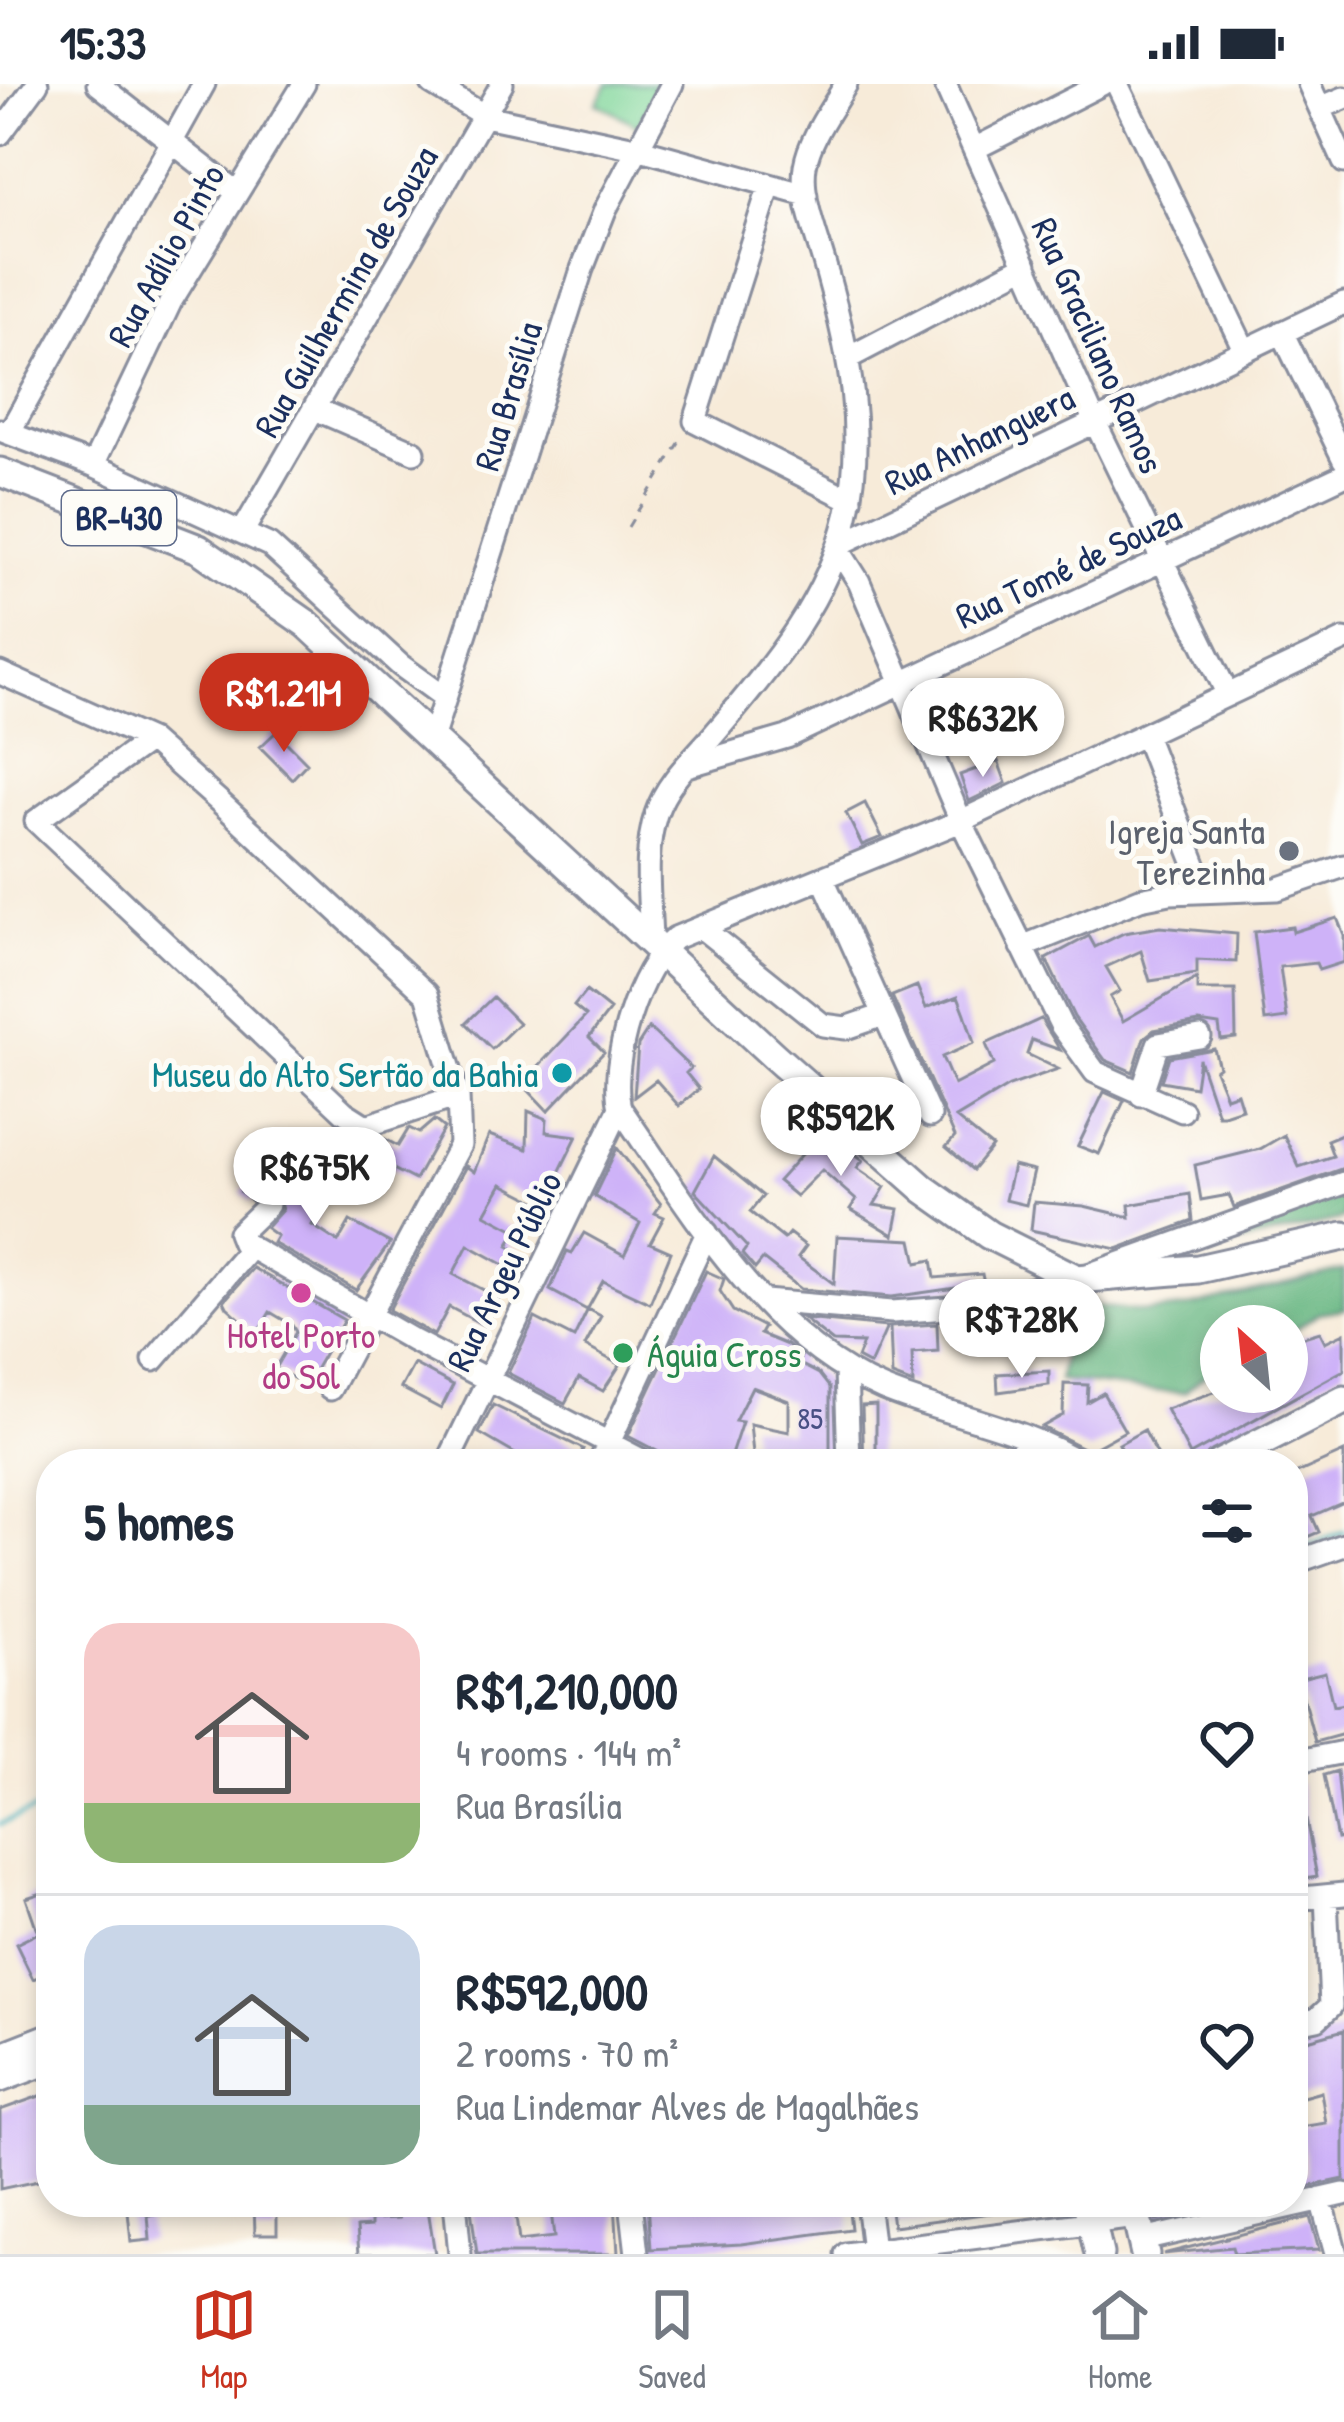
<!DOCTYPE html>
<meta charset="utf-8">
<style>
body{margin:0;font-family:"Patrick Hand",sans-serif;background:#f2f2f3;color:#1f2937;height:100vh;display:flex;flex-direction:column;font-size:45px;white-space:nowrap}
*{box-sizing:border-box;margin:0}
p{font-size:39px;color:#747a83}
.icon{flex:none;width:66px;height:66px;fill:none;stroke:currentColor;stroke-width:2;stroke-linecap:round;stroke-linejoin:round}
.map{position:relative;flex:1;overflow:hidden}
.details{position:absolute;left:36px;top:1365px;width:1272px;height:768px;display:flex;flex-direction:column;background:#fff;border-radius:48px;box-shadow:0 6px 18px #0003}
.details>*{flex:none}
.needle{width:78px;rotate:333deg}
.fabs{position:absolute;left:1200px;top:1221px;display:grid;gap:24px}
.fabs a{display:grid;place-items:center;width:108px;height:108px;border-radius:50%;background:#fff;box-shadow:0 6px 18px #0003;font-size:60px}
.price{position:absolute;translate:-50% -102px;padding:0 27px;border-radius:42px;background:#fff;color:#222;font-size:39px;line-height:78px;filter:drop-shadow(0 3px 6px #0008)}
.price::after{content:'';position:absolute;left:50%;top:72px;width:36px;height:27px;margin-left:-18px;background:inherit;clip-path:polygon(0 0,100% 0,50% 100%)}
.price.current{background:#c8321e;color:#fff}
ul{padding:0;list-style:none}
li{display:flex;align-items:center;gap:36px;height:300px;padding:0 48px}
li+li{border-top:3px solid #e0e1e3}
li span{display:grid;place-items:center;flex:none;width:336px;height:240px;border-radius:36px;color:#555}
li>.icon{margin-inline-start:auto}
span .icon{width:144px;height:144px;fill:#fffc;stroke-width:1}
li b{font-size:51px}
h2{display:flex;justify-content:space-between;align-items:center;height:144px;padding:0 48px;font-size:51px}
.status{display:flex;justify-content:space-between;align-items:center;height:84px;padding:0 60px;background:#fff;direction:ltr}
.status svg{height:33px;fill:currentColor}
.dock{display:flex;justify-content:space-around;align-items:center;height:168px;border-top:3px solid #e0e1e3;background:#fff;font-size:33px;color:#747a83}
.dock a{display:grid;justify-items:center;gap:6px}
.dock .current{color:#c8321e}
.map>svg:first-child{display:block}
</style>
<div class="status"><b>15:33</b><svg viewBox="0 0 49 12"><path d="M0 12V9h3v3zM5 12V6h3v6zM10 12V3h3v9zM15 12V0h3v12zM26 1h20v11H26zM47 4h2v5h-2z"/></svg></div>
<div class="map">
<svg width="1344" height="2170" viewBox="0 0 1344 2170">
<rect width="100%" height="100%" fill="#fdfcf7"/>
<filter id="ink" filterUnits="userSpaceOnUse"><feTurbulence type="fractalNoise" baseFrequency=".00833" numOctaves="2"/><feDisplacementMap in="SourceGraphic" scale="24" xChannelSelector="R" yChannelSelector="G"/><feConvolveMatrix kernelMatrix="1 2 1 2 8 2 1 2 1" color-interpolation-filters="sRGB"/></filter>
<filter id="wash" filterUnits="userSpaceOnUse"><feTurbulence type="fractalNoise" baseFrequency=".004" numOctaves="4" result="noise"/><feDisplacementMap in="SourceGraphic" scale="48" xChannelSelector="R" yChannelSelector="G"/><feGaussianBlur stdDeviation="2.7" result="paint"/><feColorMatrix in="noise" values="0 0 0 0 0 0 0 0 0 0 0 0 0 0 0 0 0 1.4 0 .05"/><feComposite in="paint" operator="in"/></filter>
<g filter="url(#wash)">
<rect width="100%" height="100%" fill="#f7ebd9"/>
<path fill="#7ed599" stroke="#4c827c" stroke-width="3" d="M608 0H663L638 42 597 19Z"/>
<path fill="#66b681" stroke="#407270" stroke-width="3" d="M1344 1108V1135L1158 1178Z
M1344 1186V1225L1318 1229 1287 1251V1242H1221V1277L1185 1308C1141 1309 1102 1299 1059 1297L1066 1250 1038 1215 1060 1216 1070 1228 1072 1219 1145 1228 1185 1224Z"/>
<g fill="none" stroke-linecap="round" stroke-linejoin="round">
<path stroke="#46b4c0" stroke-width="4.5" d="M1301 1465 1344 1448
M0 1740 51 1720"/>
</g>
<g id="blocks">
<path fill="#ceb2f8" d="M276 648 307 679 292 695 260 663Z
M998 677 1006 699 969 717 960 691Z
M865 719 882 753 862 761 846 729Z
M1337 834 1344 851V878L1319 886 1316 879 1280 883 1287 934 1265 937 1254 848 1292 843 1293 848Z
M1160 843 1237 850 1236 878 1197 876V890L1150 897 1141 867 1106 883 1120 907 1110 913 1123 937 1197 894V906H1235L1236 954 1221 956 1219 941 1199 938 1154 946 1144 954 1133 988 1105 976 1074 933 1046 875 1089 852 1095 863 1124 849Z
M917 902 926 924 958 912 965 930 974 959 942 973 954 1001 994 980 986 960 1041 935 1060 966 1032 956 1027 970 1058 985 1009 1002 956 1034 992 1063 973 1086 946 1063 955 1053 892 912Z
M586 907 610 926 589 953 604 968 548 1027 528 1006V993L586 932 574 922Z
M493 913 519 939 492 965 466 939Z
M649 944 691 984 686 989 699 1005 679 1022 656 996 634 1013 638 961Z
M1214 965 1219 983 1215 986 1226 1013 1237 1009 1242 1025 1224 1031H1218L1199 975 1195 1003 1161 997 1169 973Z
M1104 1008 1124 1017 1099 1070 1078 1062Z
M528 1027 547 1035 546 1048 577 1052 543 1121 502 1100 485 1130 517 1147 508 1162 521 1169 512 1185 468 1161 453 1190 499 1214 485 1242 449 1223 434 1251 389 1226 466 1082 474 1088 489 1051 527 1065Z
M434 1036 444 1044 415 1096 374 1075 385 1055 398 1062 409 1044 419 1049Z
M824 1046 863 1076 857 1084 885 1103 874 1121 899 1125 894 1151 850 1125 856 1116 822 1086 796 1112 778 1097Z
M1344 1049V1084L1234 1123 1229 1111 1201 1116 1195 1081 1260 1065 1284 1051 1299 1083 1333 1072 1327 1056Z
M617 1064 661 1120 655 1129 664 1133 650 1159 671 1168 650 1219 603 1197 587 1226 550 1206 567 1167 572 1169 584 1149 624 1171 640 1139 594 1112Z
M283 1068 304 1088 287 1106 320 1128 312 1141 338 1158 350 1137 390 1159 356 1206 273 1159 277 1152 266 1144 282 1126 278 1110 263 1107 251 1117 241 1108Z
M714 1072 763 1112 750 1128 784 1155 789 1149 806 1162 798 1173 834 1200 837 1152 912 1156 917 1179 932 1176 935 1194 982 1190 984 1200 892 1213 801 1205 763 1175 755 1185 742 1170 747 1163 695 1107Z
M1013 1082 1034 1087 1026 1121 1005 1116Z
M1190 1110 1193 1137 1117 1165 1031 1146 1034 1118 1084 1122 1130 1133 1129 1121Z
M253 1184 344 1236 306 1301 275 1284 296 1248 292 1241 270 1228 257 1250 227 1223 224 1217Z
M706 1187 724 1195 720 1207 733 1227 764 1243 760 1250 787 1261 801 1272 798 1279 819 1290 830 1304V1380H754L750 1340 789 1348V1317L752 1303 735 1337 742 1338 728 1380 697 1372 694 1380H664L657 1367 628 1352Z
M1034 1220 1047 1244 1035 1251 1030 1243 1006 1253 1002 1245 993 1250 983 1231Z
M588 1225 601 1232 585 1262 620 1281 603 1307 579 1294 565 1319 508 1289 535 1234 574 1254Z
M804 1235 887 1243 870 1281 857 1274 863 1259 833 1258Z
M937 1240 938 1267 912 1269 913 1300 892 1292 890 1243Z
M1320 1248 1325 1258 1344 1249V1286L1190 1371 1166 1325 1214 1308H1287V1258Z
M414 1280 453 1301 441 1325 401 1304Z
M1049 1287V1301L998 1308 997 1290Z
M1064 1300 1088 1301 1087 1318 1103 1309 1125 1347 1089 1367 1042 1343 1063 1331Z
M493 1321 583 1365 577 1380H513L517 1371 479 1349Z
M876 1321V1380H864L862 1322Z
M1144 1346 1159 1374 1130 1380 1119 1360Z
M1344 1368V1418L1312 1432 1319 1448 1293 1459V1391Z
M1325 1588 1333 1622 1344 1620V1650L1315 1658 1303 1613 1293 1616V1596Z
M1337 1687 1344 1754 1337 1755 1324 1691Z
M1299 1698 1317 1793 1293 1797V1699Z
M48 1807 51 1887 33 1895 16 1860 38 1849 26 1814Z
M1344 1946V2095L1293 2106V2094L1307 2090 1300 2043 1326 2039 1321 2008 1296 2015 1293 1960Z
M51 2008 47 2095 0 2105V2026Z
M127 2118H153L154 2131H148L150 2156 131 2158Z
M254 2118H277V2150H255Z
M470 2118H514L519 2157 554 2153 551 2127 584 2124 583 2118H615L618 2170H477Z
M648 2118H848L851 2145 741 2160 651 2165Z
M890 2118H1006V2127L893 2142Z
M1151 2118H1241L1156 2137Z
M427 2119 435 2170H359L357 2143 371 2142V2135L399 2134 398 2121Z
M1310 2133 1319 2166 1234 2170 1232 2163 1163 2170Z"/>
</g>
</g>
<g filter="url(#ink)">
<use href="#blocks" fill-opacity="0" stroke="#898d9c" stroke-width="3"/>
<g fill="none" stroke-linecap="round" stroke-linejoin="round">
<g stroke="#898d9c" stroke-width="27">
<path id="minor" d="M98 0 236 108
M432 0 485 32 640 65 806 111
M945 0 1094 336 1228 611
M1117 0 1244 265
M1309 0 1344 78
M1320 24 1344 14
M0 50 37 0
M974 65 1102 0
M769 104 695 337 851 416
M1282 248 1344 376
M850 273 1026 181
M315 325 414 368
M0 346 93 381 269 461 400 581 444 613
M9 349 204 0
M93 381 171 217 304 0
M243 447 502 0
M840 460 1344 219
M838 465 859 498 961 737 1061 941 1095 988 1182 1027
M0 589 150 656 221 719 427 910 458 1012 366 1042 344 1028 36 737 150 656
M1145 651 1205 806
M432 655 582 185 605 126 672 0
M687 682 787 653 1344 391
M824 797 930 1032
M703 845 823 941 846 944 881 932
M651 857C650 816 643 770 656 730 667 696 699 669 721 642 774 580 828 514 847 432 866 350 849 268 827 189 819 156 800 116 805 82 810 53 832 25 846 0
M1022 863 1140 815 1170 809 1277 805 1344 782
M1141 1011 1158 960 1200 953
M268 1121 239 1149 243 1159 412 1256 649 1380
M765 1217 892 1228 947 1224 1077 1195 1344 1099
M154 1276 251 1163
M846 1286 849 1380
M330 1305 460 1061 458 1012
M447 1380 620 1024
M599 1380 707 1149
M1017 1380 1027 1353
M1082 1380C1021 1342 948 1332 883 1305 764 1254 690 1125 620 1024 609 978 638 885 675 854L961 737 1344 556
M1293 1479 1344 1461
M1293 1678 1344 1668
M1293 1815 1344 1810
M1293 1940 1317 1935 1331 1922 1326 1812
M1321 2115 1336 2170
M455 2118 460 2170
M631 2118 637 2170
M867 2118 873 2166
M1142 2156 1344 2110
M846 2170 1136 2133"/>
</g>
<g stroke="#898d9c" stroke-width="33">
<path id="major" d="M0 388 199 465 307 540 774 972 924 1105 989 1151 1077 1195 1198 1185 1344 1152
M1219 1380 1344 1316
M0 1973 51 1953
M0 1994 51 1975
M1087 2118 1099 2170
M1133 2118 1145 2170"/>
</g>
<path stroke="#898d9c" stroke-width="3" stroke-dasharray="9 9" stroke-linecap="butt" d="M628 443 684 351"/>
<use href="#minor" stroke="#fff" stroke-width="21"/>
<use href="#major" stroke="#fff" stroke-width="27"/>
</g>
</g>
<circle fill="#6b7280" stroke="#fdfcf7" stroke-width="4.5" cx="1289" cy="767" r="12"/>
<circle fill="#0f9aa8" stroke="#fdfcf7" stroke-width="4.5" cx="562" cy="989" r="12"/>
<circle fill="#d1479c" stroke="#fdfcf7" stroke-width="4.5" cx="301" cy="1209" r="12"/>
<circle fill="#2e9e5b" stroke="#fdfcf7" stroke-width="4.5" cx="623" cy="1269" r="12"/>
<g text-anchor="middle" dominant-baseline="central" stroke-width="10" stroke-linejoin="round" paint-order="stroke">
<g font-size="30" fill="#485084">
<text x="810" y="1334">85</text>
</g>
<rect fill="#fdfcf7" stroke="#5f6c8c" stroke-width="3" x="62" y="407" width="114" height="54" rx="9"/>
<g font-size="33" font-weight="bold" fill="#1b2f5e">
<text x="119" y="434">BR-430</text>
</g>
<g font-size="36" fill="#1b2f5e" stroke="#fdfcf7">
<text transform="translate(165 171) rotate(-61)">Rua Adílio Pinto</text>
<text transform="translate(345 207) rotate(-60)">Rua Guilhermina de Souza</text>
<text transform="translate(1099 261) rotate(66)">Rua Graciliano Ramos</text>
<text transform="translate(507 312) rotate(-73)">Rua Brasília</text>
<text transform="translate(979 355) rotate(-26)">Rua Anhanguera</text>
<text transform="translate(1068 482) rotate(-25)">Rua Tomé de Souza</text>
<text transform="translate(503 1187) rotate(-64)">Rua Argeu Públio</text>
</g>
<g font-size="36" fill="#5b616d" stroke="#fdfcf7" text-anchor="end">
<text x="1265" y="746">Igreja Santa<tspan x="1265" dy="41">Terezinha</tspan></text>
</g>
<g font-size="36" fill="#0d838f" stroke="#fdfcf7" text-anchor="end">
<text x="538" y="989">Museu do Alto Sertão da Bahia</text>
</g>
<g font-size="36" fill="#b23c85" stroke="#fdfcf7">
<text x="301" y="1250">Hotel Porto<tspan x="301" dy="41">do Sol</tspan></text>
</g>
<g font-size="36" fill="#27864d" stroke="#fdfcf7" text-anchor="start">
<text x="647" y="1269">Águia Cross</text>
</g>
</g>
</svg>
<div class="fabs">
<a><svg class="needle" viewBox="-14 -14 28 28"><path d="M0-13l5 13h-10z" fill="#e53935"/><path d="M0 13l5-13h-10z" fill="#747a83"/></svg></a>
</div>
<b class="price current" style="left:284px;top:671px">R$1.21M</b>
<b class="price" style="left:983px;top:696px">R$632K</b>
<b class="price" style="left:841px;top:1095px">R$592K</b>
<b class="price" style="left:315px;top:1145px">R$675K</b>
<b class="price" style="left:1022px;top:1297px">R$728K</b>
<section class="details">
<h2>5 homes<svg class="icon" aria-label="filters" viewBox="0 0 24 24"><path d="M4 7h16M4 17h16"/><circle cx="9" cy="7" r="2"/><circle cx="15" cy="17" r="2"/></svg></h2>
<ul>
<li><span style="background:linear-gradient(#f6c9c9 75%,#8fb573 0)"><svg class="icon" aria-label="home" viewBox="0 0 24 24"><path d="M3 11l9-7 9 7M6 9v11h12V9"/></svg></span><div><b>R$1,210,000</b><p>4 rooms · 144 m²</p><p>Rua Brasília</p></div><svg class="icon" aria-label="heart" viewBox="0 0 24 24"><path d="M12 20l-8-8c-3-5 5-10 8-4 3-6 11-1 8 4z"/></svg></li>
<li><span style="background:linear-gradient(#c9d6e8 75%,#7fa58c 0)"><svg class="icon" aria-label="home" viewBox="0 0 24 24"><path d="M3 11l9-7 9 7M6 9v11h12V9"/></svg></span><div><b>R$592,000</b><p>2 rooms · 70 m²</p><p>Rua Lindemar Alves de Magalhães</p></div><svg class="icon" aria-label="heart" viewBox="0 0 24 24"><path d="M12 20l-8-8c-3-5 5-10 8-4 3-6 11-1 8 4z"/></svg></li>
</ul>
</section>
</div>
<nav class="dock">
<a class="current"><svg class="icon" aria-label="map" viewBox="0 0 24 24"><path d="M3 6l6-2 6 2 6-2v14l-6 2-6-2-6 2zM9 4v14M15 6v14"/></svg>Map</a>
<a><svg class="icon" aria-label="saved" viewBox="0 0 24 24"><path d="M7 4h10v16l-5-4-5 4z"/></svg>Saved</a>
<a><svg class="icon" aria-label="home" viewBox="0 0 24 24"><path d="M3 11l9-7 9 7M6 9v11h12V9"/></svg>Home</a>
</nav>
